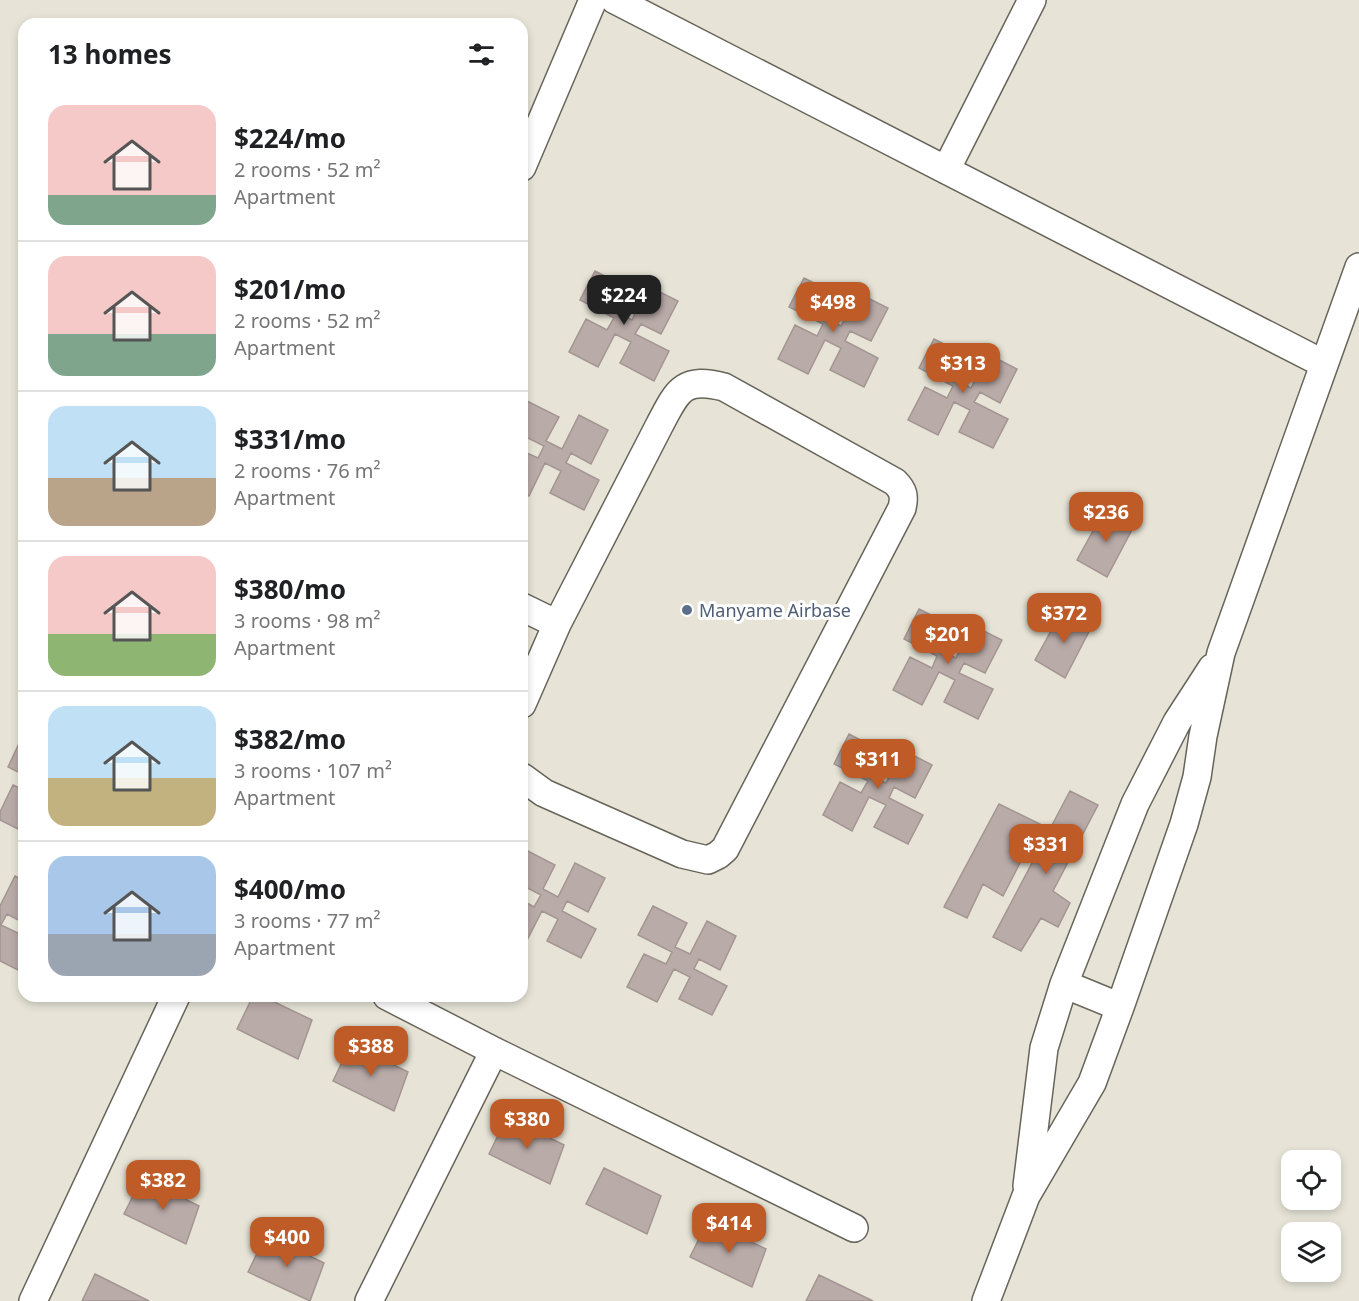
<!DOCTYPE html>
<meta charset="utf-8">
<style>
body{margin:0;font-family:"Noto Sans",sans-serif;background:#f2f2f2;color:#202124;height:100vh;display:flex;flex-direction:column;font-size:22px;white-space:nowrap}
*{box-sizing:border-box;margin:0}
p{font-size:20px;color:#757577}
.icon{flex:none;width:33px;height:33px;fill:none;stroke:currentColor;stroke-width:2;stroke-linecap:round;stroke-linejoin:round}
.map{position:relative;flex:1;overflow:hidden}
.side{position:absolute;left:18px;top:18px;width:510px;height:984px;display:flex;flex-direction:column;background:#fff;border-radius:18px;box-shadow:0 3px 9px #0003}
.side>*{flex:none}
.fabs{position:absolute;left:1281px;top:1150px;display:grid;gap:12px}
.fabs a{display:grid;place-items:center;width:60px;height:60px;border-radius:12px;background:#fff;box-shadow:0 3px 9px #0003;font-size:30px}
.price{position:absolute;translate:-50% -51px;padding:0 14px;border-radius:12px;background:#bf5b26;color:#fff;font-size:20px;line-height:39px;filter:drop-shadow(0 2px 3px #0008)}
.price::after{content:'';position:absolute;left:50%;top:36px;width:18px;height:14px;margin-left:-9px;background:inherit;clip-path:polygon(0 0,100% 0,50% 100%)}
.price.on{background:#222;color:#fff}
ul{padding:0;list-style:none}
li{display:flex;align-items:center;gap:18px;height:150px;padding:0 30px}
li+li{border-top:2px solid #e0e0e0}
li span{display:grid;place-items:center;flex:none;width:168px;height:120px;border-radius:18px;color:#555}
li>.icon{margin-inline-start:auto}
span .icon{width:72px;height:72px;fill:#fffc;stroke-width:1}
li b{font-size:26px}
h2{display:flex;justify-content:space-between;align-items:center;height:72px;padding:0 30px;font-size:26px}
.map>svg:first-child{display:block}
</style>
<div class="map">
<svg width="1359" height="1301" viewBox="0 0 1359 1301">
<rect width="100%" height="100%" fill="#e7e4d7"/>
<path fill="#b9aba8" stroke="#a39592" stroke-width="1.5" d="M595 271 628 288 617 312 632 320 648 286 678 301 661 334 641 324 635 334 669 351 654 381 620 363 631 342 615 334 598 367 569 352 586 319 607 330 614 318 580 300Z
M804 278 838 295 826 318 841 326 858 293 888 308 871 341 850 331 845 341 878 358 864 387 830 370 841 348 825 340 808 374 778 359 795 325 817 336 823 324 789 307Z
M934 339 968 356 956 380 971 388 988 354 1017 369 1000 403 980 392 974 402 1008 419 993 448 959 432 970 410 954 402 938 435 908 420 925 387 947 398 953 386 919 368Z
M525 400 559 417 546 441 562 449 579 415 608 430 591 464 571 453 566 463 599 480 584 510 550 493 561 471 545 463 529 496 522 493V451L538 458 544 446 522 435V405Z
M1104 511 1135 524 1107 577 1077 560Z
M919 609 953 626 940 650 956 658 972 625 1002 640 985 673 964 663 959 673 993 689 978 719 944 702 955 680 939 672 922 705 893 690 910 657 932 668 937 656 904 639Z
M1062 611 1093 624 1065 678 1035 660Z
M849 734 883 752 871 776 886 783 903 750 932 765 915 798 894 787 889 798 923 815 908 844 874 827 886 805 869 797 852 831 823 815 840 782 861 793 868 781 834 764Z
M22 737 24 738V775L8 767Z
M13 785 24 790V832L0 820V812Z
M1070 791 1098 805 1053 891 1070 903 1058 927 1041 918 1021 951 993 937Z
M999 804 1040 824 1003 896 983 884 967 918 944 907Z
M522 848 555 865 543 889 558 897 575 863 605 878 588 912 567 901 562 911 596 929 581 958 547 941 558 919 542 911 525 944 522 943V900L534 907 541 895 522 885Z
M15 876 24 881V923L7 914 1 925 24 936V963L20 971 0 961V906Z
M653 906 687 923 675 947 690 954 707 921 736 936 720 970 699 959 694 969 727 986 712 1015 679 999 690 977 674 969 657 1002 627 987 644 954 666 964 672 952 638 935Z
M253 996H262L312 1020 298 1059 237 1029Z
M351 1044 408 1072 394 1111 333 1081Z
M507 1117 564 1145 550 1184 489 1154Z
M604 1168 661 1196 647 1234 586 1204Z
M142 1178 199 1206 186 1244 124 1214Z
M708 1221 766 1249 752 1287 690 1257Z
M266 1235 324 1263 310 1301 248 1272Z
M95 1274 149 1301H82Z
M819 1275 873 1301H806Z"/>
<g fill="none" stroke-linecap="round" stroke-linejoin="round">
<g stroke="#676459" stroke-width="30">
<path id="minor" d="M615 0 1324 364
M522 167 593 0
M946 170 1032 0
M522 607 557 624
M522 704 557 624 659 426C677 392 682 376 724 387L895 482C903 490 905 496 902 508L725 849 718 855 708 860 682 854 544 793 522 777
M1064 984 1120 1007
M387 996 494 1051 854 1228
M1027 1186 1044 1048 1064 984 1135 804 1177 722 1212 668
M33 1301 176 996
M369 1301 494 1051
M986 1301 1026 1196 1092 1083 1120 1007 1184 824 1197 777 1203 736 1221 653 1359 267"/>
</g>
<use href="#minor" stroke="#fff" stroke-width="27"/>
</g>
<circle fill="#5c6f8a" stroke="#fff" stroke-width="2" cx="687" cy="610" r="6"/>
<g text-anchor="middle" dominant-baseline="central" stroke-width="6" stroke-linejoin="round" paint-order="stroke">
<g font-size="18" fill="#4e5e75" stroke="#fff" text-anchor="start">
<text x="699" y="610">Manyame Airbase</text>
</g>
</g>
</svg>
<div class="fabs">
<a><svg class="icon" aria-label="locate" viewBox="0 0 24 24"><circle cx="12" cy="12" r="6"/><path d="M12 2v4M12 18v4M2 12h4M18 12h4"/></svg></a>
<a><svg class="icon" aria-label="layers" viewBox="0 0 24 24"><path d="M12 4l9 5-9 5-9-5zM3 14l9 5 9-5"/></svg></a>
</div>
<b class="price on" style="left:624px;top:326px">$224</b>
<b class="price" style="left:833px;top:333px">$498</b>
<b class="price" style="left:963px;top:394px">$313</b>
<b class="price" style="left:1106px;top:543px">$236</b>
<b class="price" style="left:1064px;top:644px">$372</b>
<b class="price" style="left:948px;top:665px">$201</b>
<b class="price" style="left:878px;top:790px">$311</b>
<b class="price" style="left:1046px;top:875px">$331</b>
<b class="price" style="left:371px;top:1077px">$388</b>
<b class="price" style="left:527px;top:1150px">$380</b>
<b class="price" style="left:163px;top:1211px">$382</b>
<b class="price" style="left:729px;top:1254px">$414</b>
<b class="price" style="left:287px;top:1268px">$400</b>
<section class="side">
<h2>13 homes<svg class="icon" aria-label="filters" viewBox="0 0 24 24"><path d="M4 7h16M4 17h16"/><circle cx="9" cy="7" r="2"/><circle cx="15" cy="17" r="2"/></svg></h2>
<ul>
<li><span style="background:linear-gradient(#f6c9c9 75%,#7fa58c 0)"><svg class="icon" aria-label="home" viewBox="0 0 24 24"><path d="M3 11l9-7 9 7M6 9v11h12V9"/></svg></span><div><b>$224/mo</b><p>2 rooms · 52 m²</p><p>Apartment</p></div></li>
<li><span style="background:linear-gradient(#f6c9c9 65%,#7fa58c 0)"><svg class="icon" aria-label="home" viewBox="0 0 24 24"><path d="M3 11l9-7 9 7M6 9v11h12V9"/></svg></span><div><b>$201/mo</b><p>2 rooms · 52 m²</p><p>Apartment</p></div></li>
<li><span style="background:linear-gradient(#bfe0f5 60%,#b9a48a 0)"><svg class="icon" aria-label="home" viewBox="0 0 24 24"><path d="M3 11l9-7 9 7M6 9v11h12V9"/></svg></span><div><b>$331/mo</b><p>2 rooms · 76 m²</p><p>Apartment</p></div></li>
<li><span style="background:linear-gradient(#f6c9c9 65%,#8fb573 0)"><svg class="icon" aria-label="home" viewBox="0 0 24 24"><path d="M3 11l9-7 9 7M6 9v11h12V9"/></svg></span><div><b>$380/mo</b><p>3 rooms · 98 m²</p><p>Apartment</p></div></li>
<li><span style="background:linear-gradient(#bfe0f5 60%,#c2b280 0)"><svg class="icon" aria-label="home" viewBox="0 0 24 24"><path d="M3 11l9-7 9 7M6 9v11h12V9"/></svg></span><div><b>$382/mo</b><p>3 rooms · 107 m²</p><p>Apartment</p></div></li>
<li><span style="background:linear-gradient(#a9c7e8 65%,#9aa5b1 0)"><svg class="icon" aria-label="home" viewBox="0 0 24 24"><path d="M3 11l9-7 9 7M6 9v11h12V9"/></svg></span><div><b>$400/mo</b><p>3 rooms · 77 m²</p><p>Apartment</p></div></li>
</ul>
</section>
</div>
